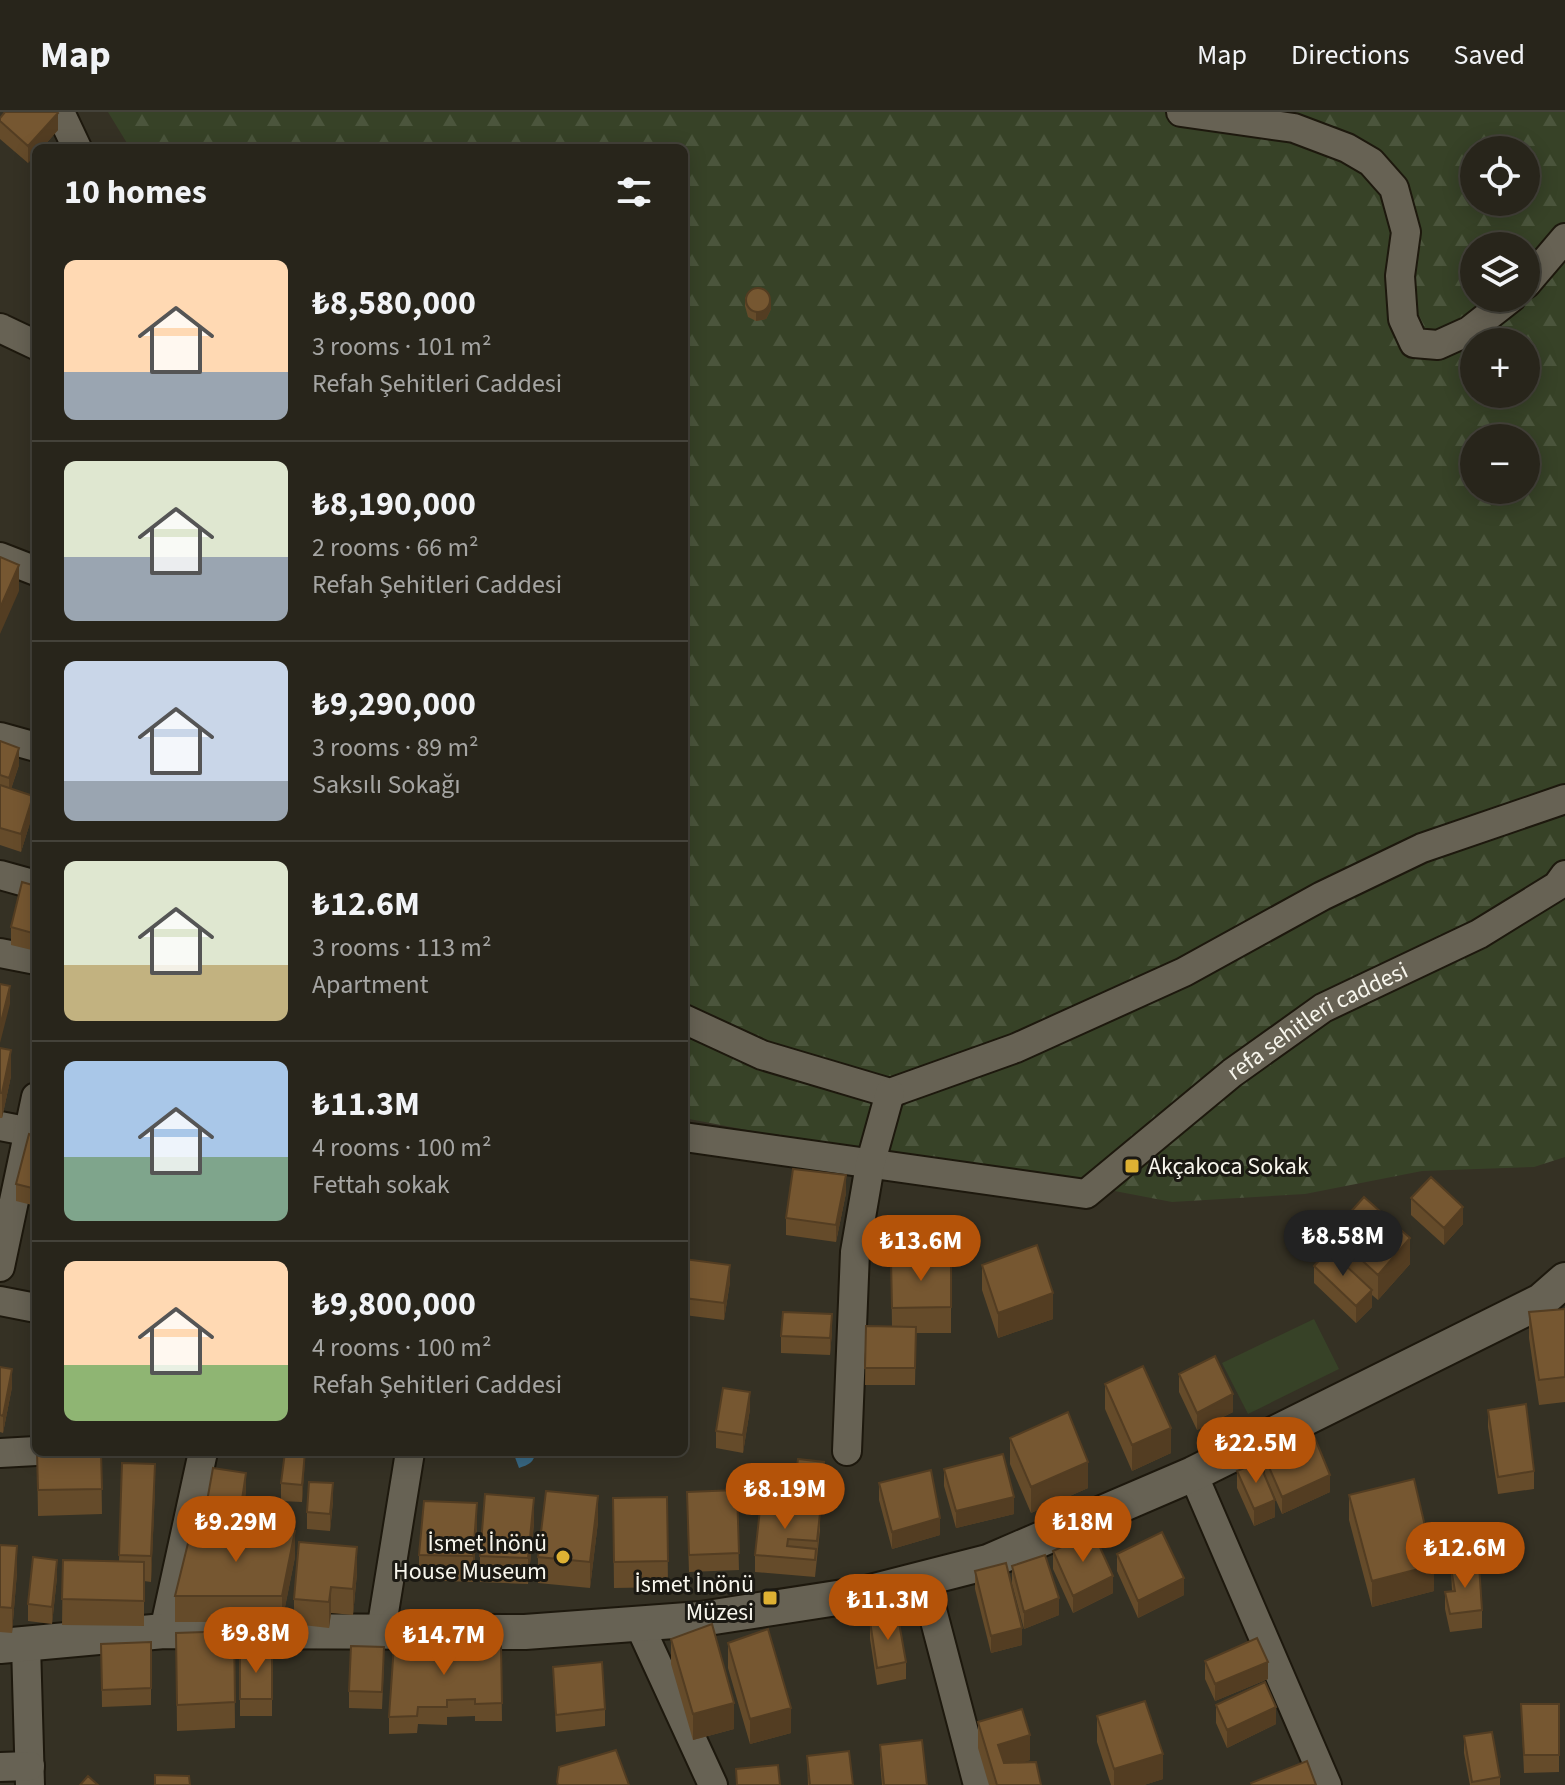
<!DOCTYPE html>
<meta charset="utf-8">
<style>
body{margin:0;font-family:"Source Sans 3",sans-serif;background:#302d24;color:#f1f3f6;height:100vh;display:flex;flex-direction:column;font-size:30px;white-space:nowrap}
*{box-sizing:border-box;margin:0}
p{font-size:26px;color:#a5a5a3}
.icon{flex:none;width:44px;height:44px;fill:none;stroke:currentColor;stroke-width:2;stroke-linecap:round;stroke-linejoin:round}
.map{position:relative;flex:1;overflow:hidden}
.details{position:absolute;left:32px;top:32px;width:656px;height:1312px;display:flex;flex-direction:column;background:#28251b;border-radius:12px;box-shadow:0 4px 20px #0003,0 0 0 2px #44423a}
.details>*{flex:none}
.buttons{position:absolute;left:1460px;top:24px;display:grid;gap:16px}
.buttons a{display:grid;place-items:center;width:80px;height:80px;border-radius:50%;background:#28251b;box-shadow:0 4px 20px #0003,0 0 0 2px #44423a;font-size:40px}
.price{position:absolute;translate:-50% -68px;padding:0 18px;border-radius:28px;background:#b45309;color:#fff;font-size:26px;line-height:52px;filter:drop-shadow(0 2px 4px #0008)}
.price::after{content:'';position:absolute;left:50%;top:48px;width:24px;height:18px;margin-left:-12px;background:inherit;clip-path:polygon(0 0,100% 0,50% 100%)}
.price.active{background:#222;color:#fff}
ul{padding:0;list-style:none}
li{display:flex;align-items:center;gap:24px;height:200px;padding:0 32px}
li+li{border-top:2px solid #44423a}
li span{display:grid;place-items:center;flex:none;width:224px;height:160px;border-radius:12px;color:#555}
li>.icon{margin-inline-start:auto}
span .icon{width:96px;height:96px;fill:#fffc;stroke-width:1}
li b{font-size:34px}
h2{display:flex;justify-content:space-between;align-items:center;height:96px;padding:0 32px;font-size:34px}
header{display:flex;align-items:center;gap:48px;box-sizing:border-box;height:112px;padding:0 40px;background:#28251b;border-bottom:2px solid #44423a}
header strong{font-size:38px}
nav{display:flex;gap:44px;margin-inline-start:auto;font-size:28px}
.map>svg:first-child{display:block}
</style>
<header>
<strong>Map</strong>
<nav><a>Map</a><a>Directions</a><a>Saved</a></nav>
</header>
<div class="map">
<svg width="1565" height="1673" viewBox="0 0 1565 1673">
<defs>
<pattern id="forest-firs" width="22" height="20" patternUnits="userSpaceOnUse" patternTransform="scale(2)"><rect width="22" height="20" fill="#374227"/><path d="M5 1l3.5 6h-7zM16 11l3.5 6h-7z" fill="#4b553c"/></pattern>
</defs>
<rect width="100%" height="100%" fill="#353124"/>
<path fill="#374227" d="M1314 1207 1339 1257 1248 1302 1222 1251Z"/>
<path fill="url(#forest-firs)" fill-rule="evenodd" d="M108 0H1565V1045L1534 1055 1422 1059 1305 1082 1172 1090 1073 1071 929 1053 684 1006V36H130ZM1474 38H1526V90H1474ZM1474 134H1526V186H1474ZM1474 230H1526V282H1474ZM1474 326H1526V378H1474Z"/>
<path fill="#396984" d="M513 1340H535C535 1350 528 1353 519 1356Z"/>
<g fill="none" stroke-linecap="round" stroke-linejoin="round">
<g stroke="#1d180d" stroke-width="32">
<g id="minor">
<path d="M60 0 77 36"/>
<path d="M1181 0 1294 16 1347 36 1371 50 1394 76 1406 120 1400 164 1403 207 1414 231 1438 233 1469 219 1511 186"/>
<path d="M1526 172 1565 126"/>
<path d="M0 216 36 233"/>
<path d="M0 445 36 459"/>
<path d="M0 625 36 635"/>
<path d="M0 763 36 773"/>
<path d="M0 841 36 848"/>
<path d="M684 907 762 943 890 981 1016 936 1184 860 1322 784 1422 736 1565 687"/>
<path d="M0 1014 36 1021"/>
<path id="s1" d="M684 1025 1086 1082 1232 961 1323 896 1479 822 1557 774 1565 763"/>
<path d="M0 1155 36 985"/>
<path d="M0 1189 36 1196"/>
<path d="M847 1339 855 1140 870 1053 890 981"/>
<path d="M0 1341 36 1339"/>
<path d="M1193 1362 1327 1673"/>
<path d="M924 1467 978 1673"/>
<path d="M638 1510 713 1673"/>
<path d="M164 1519 203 1340"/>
<path d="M381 1519 410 1340"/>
<path d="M26 1533 30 1673"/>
<path d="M0 1655 30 1654"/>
</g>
</g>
<g stroke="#1d180d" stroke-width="38">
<path id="tertiary" d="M0 1534 164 1519 525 1520 701 1507 863 1482 988 1450 1193 1362 1541 1189 1565 1168"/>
</g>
<use href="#minor" stroke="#676254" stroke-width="28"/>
<use href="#tertiary" stroke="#676254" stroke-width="34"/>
</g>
<path fill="#654b2a" d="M0 6 58 18 42 36H36L28 51 0 27Z
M745 185 771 197 766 207 756 209 748 205 745 194Z
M0 629 19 653 11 677 33 701 21 740 0 733Z
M36 774V839L11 833V815Z
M0 936 11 964 2 1006H0Z
M36 1024V1094L16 1089V1072Z
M846 1081 836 1130 786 1123V1106Z
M1411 1086 1463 1112 1444 1133 1411 1103Z
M1332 1121 1410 1152 1378 1188 1372 1183V1195L1356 1211 1314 1171V1154L1332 1141Z
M951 1145V1221H916L915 1273H865L866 1214 892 1215 891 1147Z
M684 1150 730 1170 724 1208 684 1203Z
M982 1153 1053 1207 998 1226 982 1178Z
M1565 1197V1290L1539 1293 1529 1226V1200Z
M832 1219 830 1243 781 1241V1224Z
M0 1255 12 1275 3 1321 0 1320Z
M1179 1262 1233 1300 1197 1318 1179 1280Z
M1105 1272 1171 1341 1132 1359 1105 1297Z
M750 1297 743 1341 716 1336V1319Z
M1488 1298 1534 1359V1377L1498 1382 1488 1315Z
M1010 1326 1088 1376 1031 1401 1010 1352Z
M37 1340H101L102 1402 38 1404Z
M305 1340 302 1390 281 1389V1371Z
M1265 1346 1330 1380 1282 1402 1265 1363Z
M798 1347 824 1367 820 1402V1418L815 1465 755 1460V1443L792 1391Z
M122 1351 155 1377 151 1470 144 1469V1514L62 1513 63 1448 119 1449Z
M944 1357 1014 1402 956 1416 944 1374Z
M1237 1359 1275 1405 1254 1414 1237 1376Z
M879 1371 940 1423 892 1437 879 1388Z
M737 1378 739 1458 689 1460 687 1397Z
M246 1379 240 1418 206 1412V1395Z
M1349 1383 1434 1479 1372 1495 1349 1408Z
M667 1385 668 1475 614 1476 613 1386Z
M333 1389 330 1419 307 1417V1400Z
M598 1410 590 1476 538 1471V1445Z
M534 1411 528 1472 480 1470V1444Z
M477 1416 473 1470 419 1468V1443Z
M0 1433 17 1460 12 1521 0 1520Z
M1053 1439 1113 1481 1073 1501 1053 1457Z
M1117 1442 1184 1483 1138 1506 1117 1459Z
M295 1445 282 1510H175V1484Z
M1012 1454 1059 1503 1024 1517 1012 1472Z
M1451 1456 1482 1498V1516L1450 1520 1445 1497V1480L1452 1479Z
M975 1459 1022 1533 991 1541 975 1477Z
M357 1461 353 1503 331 1501 329 1516 294 1512V1487Z
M57 1465 52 1512 28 1509V1492Z
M870 1509 906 1550V1567L877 1573 870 1527Z
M234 1519 235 1616 177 1619 176 1521Z
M671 1527 734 1617 693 1628 671 1552Z
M151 1530V1593L102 1595 101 1532Z
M728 1531 791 1621 750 1632 728 1556Z
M501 1534 502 1609H475V1604L447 1605V1613L418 1612 417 1621 389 1622V1605Z
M272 1539V1604H240V1540Z
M1205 1549 1268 1567 1215 1589 1205 1567Z
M384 1552 382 1597 349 1596V1579Z
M553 1555 605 1597V1614L556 1620Z
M1521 1592H1559V1660L1524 1661Z
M1216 1593 1276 1612 1227 1636 1216 1611Z
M1097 1604 1163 1667 1144 1673H1111L1097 1630Z
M978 1610 1030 1648 1023 1650 1041 1673H989L978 1636Z
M1464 1624 1500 1665V1673H1470L1464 1641Z
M880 1633 927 1673H882L880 1650Z
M807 1644 853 1673H808Z"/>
<path fill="#533d22" d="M58 1V18L42 36H36V43L28 51V34Z
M771 189V197L766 207 756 209V200Z
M19 453V479L0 522V496Z
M19 636V653L9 683V666Z
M33 684V701L21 740V722Z
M10 874V892L0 931V914Z
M11 938V964L2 1006V981Z
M846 1063V1081L836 1130V1113Z
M1463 1095V1112L1444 1133V1116Z
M1410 1126V1152L1378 1188V1163Z
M730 1153V1170L724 1208V1191Z
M1372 1178V1195L1356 1211V1194Z
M1053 1181V1207L998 1226V1201Z
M832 1202V1219L830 1243V1226Z
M12 1257V1275L3 1321V1304Z
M750 1280V1297L743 1341V1323Z
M1233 1282V1300L1197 1318V1301Z
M1171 1316V1341L1132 1359V1333Z
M305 1340V1350L302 1390V1373Z
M824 1350V1367L820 1402 817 1446 819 1392Z
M1088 1350V1376L1031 1401V1375Z
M155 1352V1377L151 1470V1444Z
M246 1361V1379L240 1418V1401Z
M1330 1363V1380L1282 1402V1385Z
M333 1371V1389L330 1419V1402Z
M598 1384V1410L590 1476V1450Z
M1014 1385V1402L956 1416V1399Z
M534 1386V1411L528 1472V1446Z
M1275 1388V1405L1254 1414V1397Z
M477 1391V1416L473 1470V1444Z
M940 1406V1423L892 1437V1420Z
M295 1419V1445L282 1510V1484Z
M17 1434V1460L12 1521V1496Z
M357 1435V1461L353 1503V1477Z
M57 1448V1465L52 1512V1495Z
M1434 1453V1479L1372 1495V1469Z
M1113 1464V1481L1073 1501V1484Z
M1184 1466V1483L1138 1506V1489Z
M331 1475V1501L329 1516V1490Z
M1059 1486V1503L1024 1517V1500Z
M1022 1516V1533L991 1541V1524Z
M1268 1550V1567L1215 1589V1572Z
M734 1591V1617L693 1628V1602Z
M1276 1595V1612L1227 1636V1618Z
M791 1596V1621L750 1632V1607Z
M1030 1623V1648L998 1658V1633Z
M1163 1642V1667L1144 1673H1114V1657Z"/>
<path fill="#765731" stroke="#533d22" stroke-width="2" d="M5 0H57L58 1 28 34 0 9V6Z
M746 188a12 12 0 1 1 24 0a12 12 0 1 1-24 0Z
M0 445 19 453 0 496Z
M0 629 19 636 9 666 0 663Z
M0 673 33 684 21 722 0 716Z
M22 770 36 774V822L11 815Z
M0 872 10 874 0 914Z
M0 936 11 938 2 981H0Z
M29 1022 36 1024V1077L16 1072Z
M793 1057 846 1063 836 1113 786 1106Z
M1431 1065 1463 1095 1444 1116 1411 1086Z
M1364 1085 1410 1126 1378 1163 1332 1121Z
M1037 1133 1053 1181 998 1201 982 1153Z
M1329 1138 1372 1178 1356 1194 1314 1154Z
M951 1145V1195L892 1196 891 1147Z
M684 1147 730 1153 724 1191 684 1186Z
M1565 1197V1265L1539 1268 1529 1200Z
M783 1200 832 1202 830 1226 781 1224Z
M866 1214 916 1215 915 1256H865Z
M1215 1244 1233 1282 1197 1301 1179 1262Z
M1143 1254 1171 1316 1132 1333 1105 1272Z
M0 1255 12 1257 3 1304 0 1303Z
M723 1276 750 1280 743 1323 716 1319Z
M1526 1292 1534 1359 1498 1365 1488 1298Z
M1068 1300 1088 1350 1031 1375 1010 1326Z
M1314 1324 1330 1363 1282 1385 1265 1346Z
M37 1340H101L102 1377 38 1378Z
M285 1340H305L302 1373 281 1371Z
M1003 1342 1014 1385 956 1399 944 1357Z
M798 1347 824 1350 819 1392 792 1388Z
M1259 1350 1275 1388 1254 1397 1237 1359Z
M122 1351 155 1352 151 1444 119 1443Z
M213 1356 246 1361 240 1401 206 1395Z
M931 1358 940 1406 892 1420 879 1371Z
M1414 1367 1434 1453 1372 1469 1349 1383Z
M309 1370 333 1371 330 1402 307 1400Z
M737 1378 739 1441 689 1443 687 1380Z
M546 1379 598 1384 590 1450 538 1445Z
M485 1382 534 1386 528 1446 480 1444Z
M667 1385 668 1449 614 1450 613 1386Z
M761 1388 793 1391V1398L820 1401 817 1429 788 1427 787 1434 816 1437 815 1448 755 1443Z
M424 1389 477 1391 473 1444 419 1443Z
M191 1419H295L282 1484H175Z
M1093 1420 1113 1464 1073 1484 1053 1439Z
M1162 1420 1184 1466 1138 1489 1117 1442Z
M299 1430 357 1435 353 1477 331 1475 329 1490 294 1487Z
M0 1433 17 1434 12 1496 0 1495Z
M1045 1443 1059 1486 1024 1500 1012 1454Z
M33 1445 57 1448 52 1495 28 1492Z
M63 1448 144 1450V1489L62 1487Z
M1006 1451 1022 1516 991 1524 975 1459Z
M1479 1453 1482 1498 1450 1502 1445 1480 1455 1479 1451 1456Z
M898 1505 906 1550 877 1556 870 1509Z
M712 1512 734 1591 693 1602 671 1527Z
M768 1517 791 1596 750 1607 728 1531Z
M234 1519 235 1590 177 1593 176 1521Z
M1257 1526 1268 1550 1215 1572 1205 1549Z
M151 1530V1576L102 1578 101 1532Z
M394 1533 501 1534 502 1591 475 1592V1587L447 1588V1595H418L417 1604 389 1605Z
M351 1534 384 1535 382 1580 349 1579Z
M272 1539V1587H240V1540Z
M602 1550 605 1597 556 1603 553 1555Z
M1265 1570 1276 1595 1227 1618 1216 1593Z
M1145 1589 1163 1642 1114 1657 1097 1604Z
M1521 1592H1559V1643H1524Z
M1022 1597 1030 1623 998 1633 1004 1651 1036 1650 1041 1673H997L978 1610Z
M1492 1620 1500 1665 1472 1670 1464 1624Z
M922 1628 927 1673H884L880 1633Z
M616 1638 629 1673H558L557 1670 559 1655Z
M849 1639 853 1673H810L807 1644Z
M1307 1649 1316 1673H1252L1251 1671Z
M778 1653 780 1673H737L736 1657Z
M155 1663 189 1664 190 1673H155Z
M88 1664 98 1673H80Z"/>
<g fill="#deb133" stroke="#1b1913" stroke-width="3">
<rect x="1124" y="1046" width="16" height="16" rx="4"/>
<circle cx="563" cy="1445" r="8"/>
<rect x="762" y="1478" width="16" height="16" rx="4"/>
</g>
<g text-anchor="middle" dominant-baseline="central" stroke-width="6" stroke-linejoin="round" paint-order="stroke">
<g font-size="24" fill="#f7f5ec" stroke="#1b1913">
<text stroke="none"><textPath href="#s1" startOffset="696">refa sehitleri caddesi</textPath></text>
</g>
<g font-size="24" fill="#f7f5ec" stroke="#1b1913" text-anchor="end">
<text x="1148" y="1054" text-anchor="start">Akçakoca Sokak</text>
<text x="547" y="1431">İsmet İnönü<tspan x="547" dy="28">House Museum</tspan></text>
<text x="754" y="1472">İsmet İnönü<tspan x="754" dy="28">Müzesi</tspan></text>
</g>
</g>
</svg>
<div class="buttons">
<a><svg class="icon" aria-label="locate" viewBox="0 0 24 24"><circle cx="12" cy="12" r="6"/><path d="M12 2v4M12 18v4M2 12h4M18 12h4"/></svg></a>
<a><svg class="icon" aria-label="layers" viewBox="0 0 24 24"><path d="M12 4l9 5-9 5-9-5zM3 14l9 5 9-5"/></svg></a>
<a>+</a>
<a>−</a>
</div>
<b class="price active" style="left:1343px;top:1166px">₺8.58M</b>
<b class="price" style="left:921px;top:1171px">₺13.6M</b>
<b class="price" style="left:1256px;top:1373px">₺22.5M</b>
<b class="price" style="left:785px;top:1419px">₺8.19M</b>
<b class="price" style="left:236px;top:1452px">₺9.29M</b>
<b class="price" style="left:1083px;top:1452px">₺18M</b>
<b class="price" style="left:1465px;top:1478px">₺12.6M</b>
<b class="price" style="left:888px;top:1530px">₺11.3M</b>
<b class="price" style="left:256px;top:1563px">₺9.8M</b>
<b class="price" style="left:444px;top:1565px">₺14.7M</b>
<section class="details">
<h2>10 homes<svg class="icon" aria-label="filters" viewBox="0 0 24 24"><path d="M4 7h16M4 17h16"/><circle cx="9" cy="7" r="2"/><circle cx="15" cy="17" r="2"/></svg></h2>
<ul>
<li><span style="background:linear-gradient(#ffd9b3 70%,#9aa5b1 0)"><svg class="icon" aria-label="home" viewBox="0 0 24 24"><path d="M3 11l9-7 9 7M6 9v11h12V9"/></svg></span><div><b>₺8,580,000</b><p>3 rooms · 101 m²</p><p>Refah Şehitleri Caddesi</p></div></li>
<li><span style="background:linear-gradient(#dfe7d0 60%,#9aa5b1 0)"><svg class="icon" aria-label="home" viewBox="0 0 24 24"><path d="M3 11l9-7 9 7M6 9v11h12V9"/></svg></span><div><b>₺8,190,000</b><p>2 rooms · 66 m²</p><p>Refah Şehitleri Caddesi</p></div></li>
<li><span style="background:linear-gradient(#c9d6e8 75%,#9aa5b1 0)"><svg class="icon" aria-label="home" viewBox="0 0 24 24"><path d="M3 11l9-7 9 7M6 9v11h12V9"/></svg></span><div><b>₺9,290,000</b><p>3 rooms · 89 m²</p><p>Saksılı Sokağı</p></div></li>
<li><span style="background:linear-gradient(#dfe7d0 65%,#c2b280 0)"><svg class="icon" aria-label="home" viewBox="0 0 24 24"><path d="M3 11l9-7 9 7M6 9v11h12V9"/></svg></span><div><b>₺12.6M</b><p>3 rooms · 113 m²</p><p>Apartment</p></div></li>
<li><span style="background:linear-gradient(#a9c7e8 60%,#7fa58c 0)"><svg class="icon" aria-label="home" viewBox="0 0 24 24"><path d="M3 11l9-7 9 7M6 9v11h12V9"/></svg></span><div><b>₺11.3M</b><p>4 rooms · 100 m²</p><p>Fettah sokak</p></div></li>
<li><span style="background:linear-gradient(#ffd9b3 65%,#8fb573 0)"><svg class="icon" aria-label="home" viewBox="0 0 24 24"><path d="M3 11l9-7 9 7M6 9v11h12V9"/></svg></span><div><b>₺9,800,000</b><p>4 rooms · 100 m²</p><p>Refah Şehitleri Caddesi</p></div></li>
</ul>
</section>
</div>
